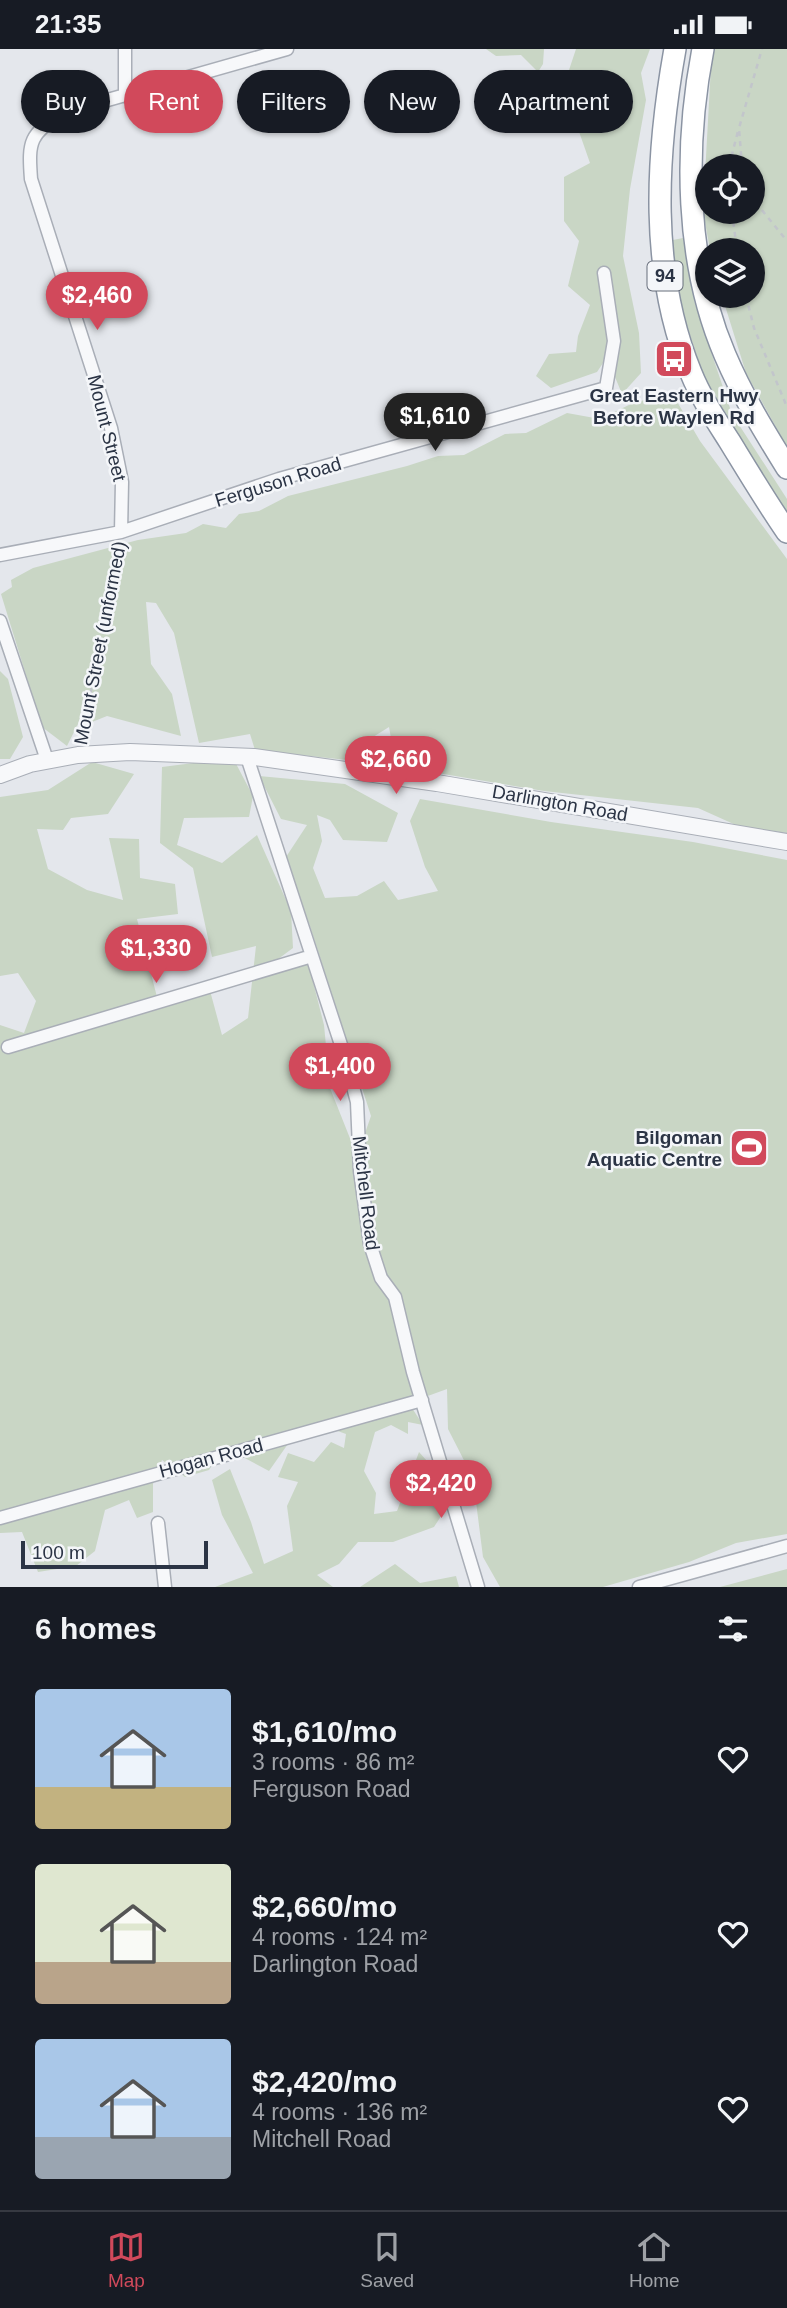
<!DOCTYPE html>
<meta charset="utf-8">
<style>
body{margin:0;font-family:Helvetica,sans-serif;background:#242831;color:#f1f3f6;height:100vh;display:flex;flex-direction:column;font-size:26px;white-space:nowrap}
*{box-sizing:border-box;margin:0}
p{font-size:23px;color:#9ea1a6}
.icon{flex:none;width:38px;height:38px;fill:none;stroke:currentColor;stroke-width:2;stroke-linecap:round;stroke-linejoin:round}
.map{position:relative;height:1538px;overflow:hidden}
.details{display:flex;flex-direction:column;background:#171b24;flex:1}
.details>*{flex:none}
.hud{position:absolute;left:21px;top:21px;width:746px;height:63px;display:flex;gap:14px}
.fabs{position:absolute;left:695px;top:105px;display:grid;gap:14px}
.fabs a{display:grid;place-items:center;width:70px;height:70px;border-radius:50%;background:#171b24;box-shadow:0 2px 5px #0004;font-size:35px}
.scale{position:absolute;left:21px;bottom:18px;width:187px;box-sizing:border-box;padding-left:7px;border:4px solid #2b3445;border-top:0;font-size:19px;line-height:24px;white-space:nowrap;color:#2b3445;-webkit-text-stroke:5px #f4f6f9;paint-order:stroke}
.price{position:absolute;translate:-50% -60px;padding:0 16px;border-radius:24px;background:#d1495b;color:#fff;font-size:23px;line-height:46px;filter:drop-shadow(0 2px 4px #0008)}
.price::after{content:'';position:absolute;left:50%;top:42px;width:21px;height:16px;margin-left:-10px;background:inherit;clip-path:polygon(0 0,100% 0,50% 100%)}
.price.current{background:#222;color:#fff}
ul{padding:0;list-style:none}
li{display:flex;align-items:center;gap:21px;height:175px;padding:0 35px}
li span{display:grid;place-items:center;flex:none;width:196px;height:140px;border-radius:7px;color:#555}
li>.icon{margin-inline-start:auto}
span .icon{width:84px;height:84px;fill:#fffc;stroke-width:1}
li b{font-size:30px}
h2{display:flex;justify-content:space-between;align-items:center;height:84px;padding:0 35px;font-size:30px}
.tag{padding:0 24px;border-radius:32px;background:#171b24;box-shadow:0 2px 5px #0004;font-size:24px;line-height:63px}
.tag.current{background:#d1495b;color:#fff}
.status{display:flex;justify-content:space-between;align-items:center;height:49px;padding:0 35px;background:#171b24;direction:ltr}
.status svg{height:19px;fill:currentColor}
.tab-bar{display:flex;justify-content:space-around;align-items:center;height:98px;border-top:2px solid #363941;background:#171b24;font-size:19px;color:#9ea1a6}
.tab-bar a{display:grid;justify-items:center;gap:4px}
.tab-bar .current{color:#d1495b}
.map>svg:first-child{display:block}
</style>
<div class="status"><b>21:35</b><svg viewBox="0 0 49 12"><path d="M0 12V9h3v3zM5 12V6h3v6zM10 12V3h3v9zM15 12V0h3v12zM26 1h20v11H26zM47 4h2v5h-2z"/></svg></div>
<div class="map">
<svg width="787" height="1538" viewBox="0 0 787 1538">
<rect width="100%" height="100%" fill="#e4e7ec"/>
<path fill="#c9d6c5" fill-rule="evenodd" d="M486 0H544L543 15 538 23 521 6 496 7Z
M576 0H650L641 24 646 51 630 140 623 207 639 284 641 324 622 345 615 328 611 302 597 323 551 339 536 327 549 305 576 303 578 287 590 256 568 237 579 192 564 172V128L590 114 569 54 549 32 566 30Z
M714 0H787V398L746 324 722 247H752V201H710L703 162 711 17ZM707 117H752V163H707Z
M683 189 695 255 732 365 787 450V463L717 357 700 317 682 261 671 210 673 191Z
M672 344 700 392 787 510V784L738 777 698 759 544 742 396 717 389 678 373 688 374 714 255 701 250 685 199 694 174 584 156 554 146 553 151 615 172 645 181 687 107 667 92 673 84 645 79 673 67 697 42 678 1 545 12 538 11 531 33 519 138 491 186 484 203 475 226 479 239 465 259 462 288 447 407 417 438 407 464 406 505 385 526 384 567 364 600 370 633 354Z
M0 622 8 630 23 688 10 710H0Z
M233 709 253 747 249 768 184 769 177 796 222 814 257 786 291 862 293 899 274 913 307 909 324 976 330 1039 357 1107 371 1067 309 874 296 851 286 808 307 776 281 770 259 727 345 735 398 764 387 793 343 791 330 771 317 766 322 792 313 819 325 849 357 847 384 832 398 851 438 842 425 818 410 772 420 750 551 773 693 793 787 811V1485L736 1494 689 1513 603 1538H500L483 1508 473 1429 448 1380 447 1340 425 1348 412 1359 423 1376 408 1373V1385L391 1376 375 1383 364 1422 376 1444 374 1465 397 1462 419 1403 427 1412 447 1458 434 1478 393 1493H358L339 1515 317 1526 333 1538H215L253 1524 222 1466 212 1431 230 1420 251 1473 264 1515 293 1502 287 1457 298 1433 278 1428 288 1404 314 1413 331 1393 344 1399 346 1385 321 1376 290 1392 269 1422 241 1407 219 1406 209 1421 185 1428 162 1411 153 1435V1463L137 1469 129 1451 105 1461 95 1502 76 1517 38 1523 22 1483 0 1484V976L24 984 36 952 18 924 0 927V748L48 741 92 713 134 725 108 765 71 769 63 781 37 780 48 820 87 841 123 851 109 789 139 790 140 829 175 835 178 865 137 870 157 948 209 938 222 986 248 969 256 897 212 908 193 819 160 794 162 718Z
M395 1515 420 1534 456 1527 459 1538H360Z
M787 1520V1538H720Z"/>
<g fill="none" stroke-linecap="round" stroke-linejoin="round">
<g stroke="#a9aeb7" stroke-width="15">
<path id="minor" d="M125 47V0
M121 483 122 433 111 379 31 130C28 91 30 86 62 64L287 0
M0 506 121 483 279 430 606 339 614 292 604 224
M0 572 47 711
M247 708 345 1008 357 1053 360 1122 370 1195 381 1229 395 1248 413 1323 478 1538
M8 998 312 907
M0 1469 422 1351
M158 1474 165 1538
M639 1538 787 1497"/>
</g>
<g stroke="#a9aeb7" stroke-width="18">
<path id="tertiary" d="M0 726 30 715 78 706 130 703 254 708 437 734 787 793"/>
</g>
<g stroke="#8b94a3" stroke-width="24">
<path id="trunk" d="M675 0C656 106 649 222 691 324 701 349 716 371 730 393 749 424 767 454 787 483
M703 0C684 98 685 213 725 306 742 346 764 382 787 419"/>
</g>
<path stroke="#c2c5cb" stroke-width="2.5" stroke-dasharray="5 5" stroke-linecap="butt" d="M729 117 738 82
M742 117 739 79 762 0
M752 144 757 155 787 192
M732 163 737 201
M746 247 754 279 787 358
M81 693 119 497"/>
<use href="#minor" stroke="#f7f8fa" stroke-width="12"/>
<use href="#tertiary" stroke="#f7f8fa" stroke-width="16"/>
<use href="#trunk" stroke="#fff" stroke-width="21"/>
</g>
<defs>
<g id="bus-square" transform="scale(2.0125)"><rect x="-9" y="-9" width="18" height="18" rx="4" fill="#d1495b" stroke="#f4f6f9"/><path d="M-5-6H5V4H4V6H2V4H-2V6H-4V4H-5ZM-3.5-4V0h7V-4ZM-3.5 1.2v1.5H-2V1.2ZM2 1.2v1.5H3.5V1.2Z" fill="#fff"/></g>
<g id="stadium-square" transform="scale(2.0125)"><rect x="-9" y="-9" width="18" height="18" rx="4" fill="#d1495b" stroke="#f4f6f9"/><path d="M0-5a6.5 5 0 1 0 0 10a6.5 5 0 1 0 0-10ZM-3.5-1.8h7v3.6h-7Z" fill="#fff"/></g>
</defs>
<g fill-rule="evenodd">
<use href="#bus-square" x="674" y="310"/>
<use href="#stadium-square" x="749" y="1099"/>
</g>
<g text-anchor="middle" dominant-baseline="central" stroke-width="5" stroke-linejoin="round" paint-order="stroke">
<rect fill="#f4f6f9" stroke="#676e7b" stroke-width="2" x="647.5" y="212.5" width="35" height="29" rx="5"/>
<g font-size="18" font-weight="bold" fill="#2b3445">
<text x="665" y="227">94</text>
</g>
<g font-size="19" font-weight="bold" fill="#2b3445" stroke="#f4f6f9">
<text x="674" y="346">Great Eastern Hwy<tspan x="674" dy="22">Before Waylen Rd</tspan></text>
<text x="722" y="1088" text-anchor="end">Bilgoman<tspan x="722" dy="22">Aquatic Centre</tspan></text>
</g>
<g font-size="19" fill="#2b3445" stroke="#f4f6f9">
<text transform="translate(107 379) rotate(76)">Mount Street</text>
<text transform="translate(278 433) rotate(-17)">Ferguson Road</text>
<text transform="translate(100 594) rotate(-79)">Mount Street (unformed)</text>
<text transform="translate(560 754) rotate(10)">Darlington Road</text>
<text transform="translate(366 1144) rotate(83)">Mitchell Road</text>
<text transform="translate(211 1409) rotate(-15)">Hogan Road</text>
</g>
</g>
</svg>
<div class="fabs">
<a><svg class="icon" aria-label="locate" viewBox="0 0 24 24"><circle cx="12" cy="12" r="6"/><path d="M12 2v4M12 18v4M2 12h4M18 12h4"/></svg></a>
<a><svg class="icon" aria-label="layers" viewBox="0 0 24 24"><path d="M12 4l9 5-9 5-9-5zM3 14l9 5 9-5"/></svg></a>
</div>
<div class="scale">100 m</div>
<b class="price" style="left:97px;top:283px">$2,460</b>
<b class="price current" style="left:435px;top:404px">$1,610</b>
<b class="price" style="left:396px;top:747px">$2,660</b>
<b class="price" style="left:156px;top:936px">$1,330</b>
<b class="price" style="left:340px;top:1054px">$1,400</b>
<b class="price" style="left:441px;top:1471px">$2,420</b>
<div class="hud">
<a class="tag">Buy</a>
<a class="tag current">Rent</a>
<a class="tag">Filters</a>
<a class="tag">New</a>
<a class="tag">Apartment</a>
</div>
</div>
<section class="details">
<h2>6 homes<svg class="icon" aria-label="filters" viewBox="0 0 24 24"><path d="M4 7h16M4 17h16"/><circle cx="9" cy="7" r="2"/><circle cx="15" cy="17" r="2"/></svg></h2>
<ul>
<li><span style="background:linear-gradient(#a9c7e8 70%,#c2b280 0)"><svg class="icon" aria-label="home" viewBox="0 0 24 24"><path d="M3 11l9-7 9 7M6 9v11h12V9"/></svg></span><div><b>$1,610/mo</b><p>3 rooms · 86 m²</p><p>Ferguson Road</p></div><svg class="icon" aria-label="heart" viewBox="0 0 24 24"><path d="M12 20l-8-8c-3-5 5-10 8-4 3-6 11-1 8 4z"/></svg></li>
<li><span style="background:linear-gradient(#dfe7d0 70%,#b9a48a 0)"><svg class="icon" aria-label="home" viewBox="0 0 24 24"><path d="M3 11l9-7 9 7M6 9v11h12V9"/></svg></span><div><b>$2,660/mo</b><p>4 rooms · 124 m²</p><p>Darlington Road</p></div><svg class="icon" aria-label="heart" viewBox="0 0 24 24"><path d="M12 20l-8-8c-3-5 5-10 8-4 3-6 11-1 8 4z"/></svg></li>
<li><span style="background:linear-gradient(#a9c7e8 70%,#9aa5b1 0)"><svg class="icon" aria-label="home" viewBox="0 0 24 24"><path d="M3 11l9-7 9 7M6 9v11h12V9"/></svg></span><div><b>$2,420/mo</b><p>4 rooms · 136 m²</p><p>Mitchell Road</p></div><svg class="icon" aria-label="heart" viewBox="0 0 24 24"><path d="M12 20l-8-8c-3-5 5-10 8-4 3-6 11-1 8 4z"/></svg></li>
</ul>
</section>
<nav class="tab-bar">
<a class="current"><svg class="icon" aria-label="map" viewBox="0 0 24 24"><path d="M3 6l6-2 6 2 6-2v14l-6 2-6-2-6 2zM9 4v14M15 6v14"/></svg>Map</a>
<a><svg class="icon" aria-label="saved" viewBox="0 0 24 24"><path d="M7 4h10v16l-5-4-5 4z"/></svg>Saved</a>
<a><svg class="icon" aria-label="home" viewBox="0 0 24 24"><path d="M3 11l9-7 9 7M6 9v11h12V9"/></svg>Home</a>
</nav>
